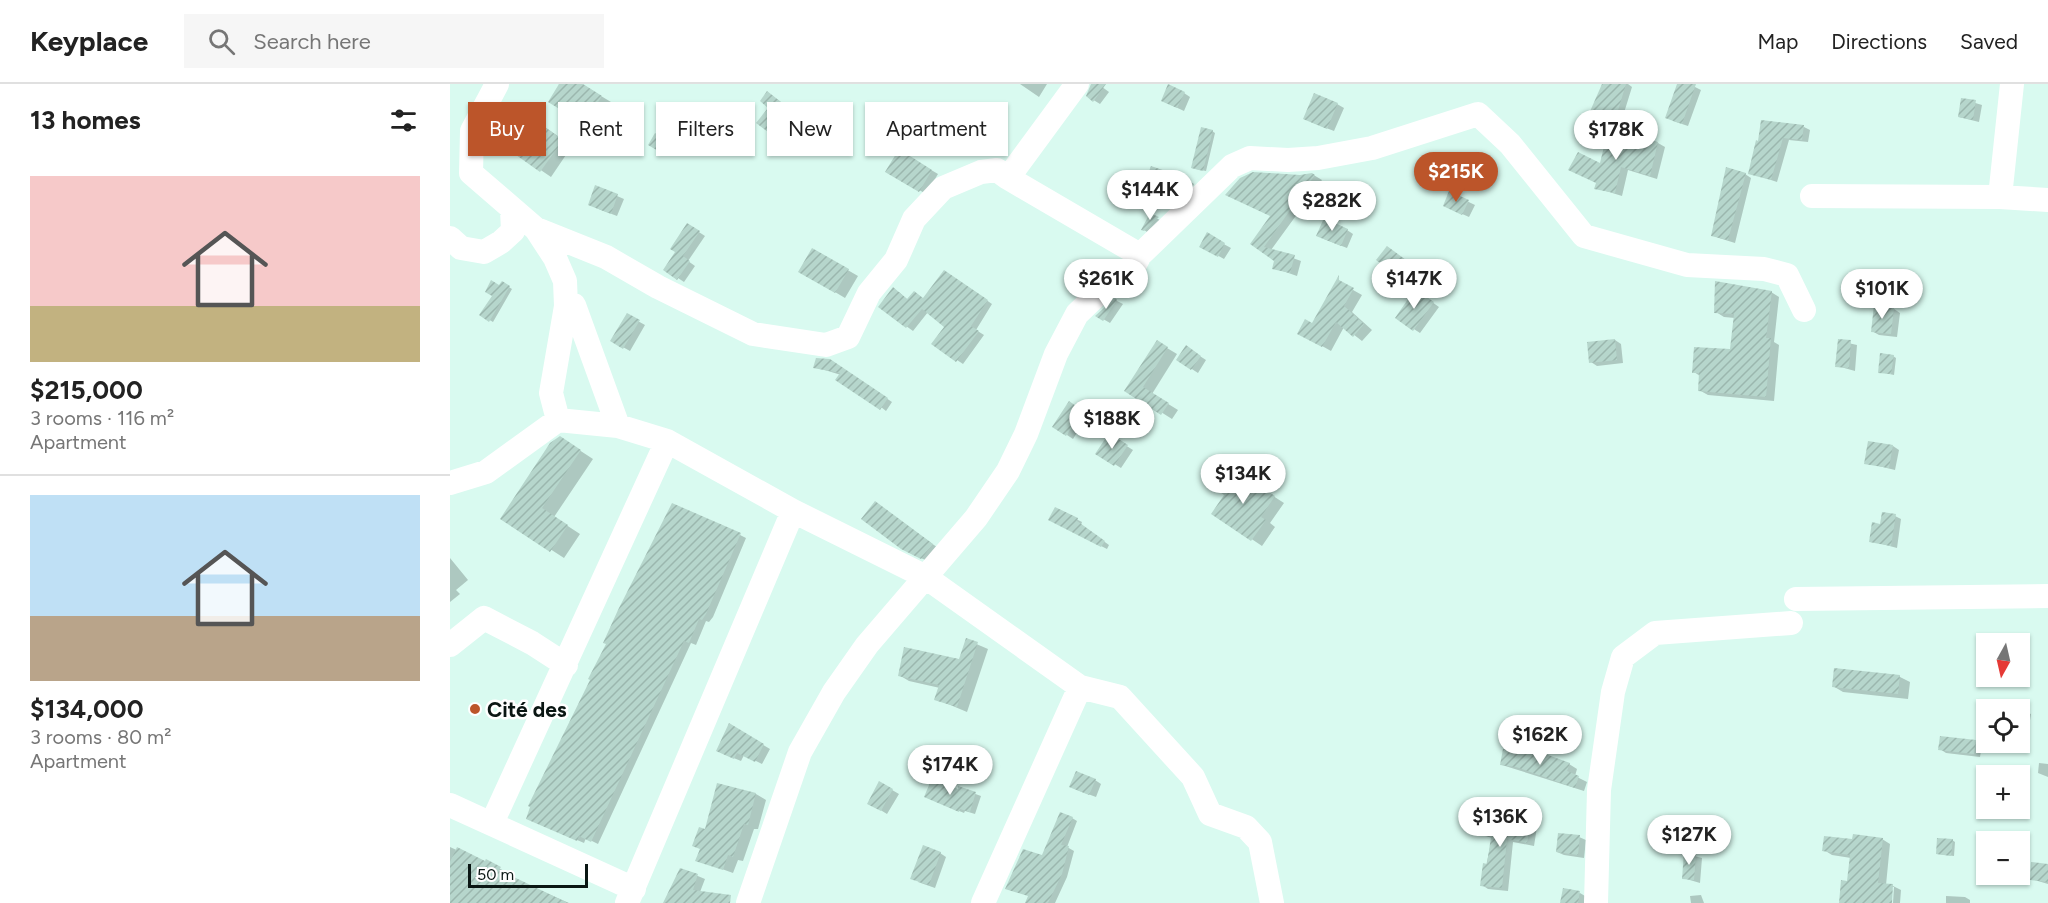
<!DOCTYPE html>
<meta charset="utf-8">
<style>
body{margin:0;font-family:Figtree,sans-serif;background:#f6f6f6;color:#222;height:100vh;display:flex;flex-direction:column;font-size:22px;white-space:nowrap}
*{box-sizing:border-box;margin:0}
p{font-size:20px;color:#767676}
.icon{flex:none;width:33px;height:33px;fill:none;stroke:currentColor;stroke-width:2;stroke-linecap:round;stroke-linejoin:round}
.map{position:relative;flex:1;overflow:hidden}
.sheet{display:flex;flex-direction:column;background:#fff;width:450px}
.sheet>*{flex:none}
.banner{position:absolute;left:18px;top:18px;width:570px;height:54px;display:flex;gap:12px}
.needle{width:39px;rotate:188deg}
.tools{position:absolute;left:1526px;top:549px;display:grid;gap:12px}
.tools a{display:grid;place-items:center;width:54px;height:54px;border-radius:0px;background:#fff;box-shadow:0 2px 4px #0004;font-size:30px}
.scale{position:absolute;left:18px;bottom:15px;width:120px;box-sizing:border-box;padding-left:6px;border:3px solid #0a1613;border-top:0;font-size:16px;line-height:21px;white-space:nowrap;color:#0a1613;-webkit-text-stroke:4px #fff;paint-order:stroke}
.price{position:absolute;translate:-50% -51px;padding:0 14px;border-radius:21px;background:#fff;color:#222;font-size:20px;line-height:39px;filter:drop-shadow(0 2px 3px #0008)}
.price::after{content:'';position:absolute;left:50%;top:36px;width:18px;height:14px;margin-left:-9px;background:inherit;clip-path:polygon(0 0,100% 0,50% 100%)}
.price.active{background:#bc552a;color:#fff}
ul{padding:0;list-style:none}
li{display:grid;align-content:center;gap:12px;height:318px;padding:0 30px}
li+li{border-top:2px solid #e0e0e0}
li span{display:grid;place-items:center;height:186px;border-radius:0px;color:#555}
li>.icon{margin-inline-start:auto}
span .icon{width:108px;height:108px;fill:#fffc;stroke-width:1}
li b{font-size:26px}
h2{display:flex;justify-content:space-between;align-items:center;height:72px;padding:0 30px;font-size:26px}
.tag{padding:0 21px;border-radius:0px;background:#fff;box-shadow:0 2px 4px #0004;font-size:21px;line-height:54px}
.tag.active{background:#bc552a;color:#fff}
header{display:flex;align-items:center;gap:36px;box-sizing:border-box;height:84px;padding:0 30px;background:#fff;border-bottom:2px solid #e0e0e0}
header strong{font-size:28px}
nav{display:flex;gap:33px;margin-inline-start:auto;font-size:21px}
.search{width:420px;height:54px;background:#f6f6f6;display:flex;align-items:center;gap:15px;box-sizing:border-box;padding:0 21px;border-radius:0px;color:#767676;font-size:22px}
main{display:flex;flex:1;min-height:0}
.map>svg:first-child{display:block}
</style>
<header>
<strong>Keyplace</strong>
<div class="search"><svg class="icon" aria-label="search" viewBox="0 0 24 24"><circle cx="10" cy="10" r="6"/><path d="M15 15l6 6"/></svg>Search here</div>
<nav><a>Map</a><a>Directions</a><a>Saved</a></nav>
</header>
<main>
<section class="sheet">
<h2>13 homes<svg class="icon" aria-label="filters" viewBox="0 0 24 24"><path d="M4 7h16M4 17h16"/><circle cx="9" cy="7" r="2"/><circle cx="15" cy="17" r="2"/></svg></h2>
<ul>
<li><span style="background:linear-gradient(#f6c9c9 70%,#c2b280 0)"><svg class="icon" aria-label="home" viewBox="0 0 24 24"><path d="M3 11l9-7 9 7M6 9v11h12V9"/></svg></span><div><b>$215,000</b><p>3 rooms · 116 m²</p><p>Apartment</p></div></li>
<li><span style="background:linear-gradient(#bfe0f5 65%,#b9a48a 0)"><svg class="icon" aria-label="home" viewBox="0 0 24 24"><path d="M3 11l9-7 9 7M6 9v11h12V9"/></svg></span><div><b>$134,000</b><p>3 rooms · 80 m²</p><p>Apartment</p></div></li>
</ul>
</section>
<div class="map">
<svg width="1598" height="819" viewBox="0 0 1598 819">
<defs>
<pattern id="building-hatch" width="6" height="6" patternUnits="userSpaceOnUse" patternTransform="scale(1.5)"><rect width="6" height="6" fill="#b6d6cc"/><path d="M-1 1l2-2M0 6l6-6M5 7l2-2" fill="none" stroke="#9bb7ae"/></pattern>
</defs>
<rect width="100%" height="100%" fill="#d9faf0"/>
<path fill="#0003" d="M110 0H131L161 18 145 44 100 17Z
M570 0H597L589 13Z
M642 0H648L659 8 650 20 637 12Z
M1154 0H1178L1182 3 1169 45 1146 34Z
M1229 0H1239L1251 6 1238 42 1223 37Z
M734 9 740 13 734 27 719 20Z
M322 12 339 24 327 40 337 48 331 55 308 39 320 23Z
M1512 15 1532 21 1529 38 1509 33Z
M887 20 894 24 884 47 861 38Z
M85 36 122 62 101 93 54 61Z
M1354 43 1360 46 1358 58 1339 56 1327 98 1300 89 1307 58Z
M762 47 765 49 756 87 746 85Z
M205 51 224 62 218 71 200 60Z
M1208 59 1215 63 1207 95 1178 86 1172 112 1146 104 1151 81Z
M449 67 488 90 476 110 437 87Z
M862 90 872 96 821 166 851 177 847 192 824 184 826 176 802 160Z
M1295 90 1301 94 1285 159 1269 154 1262 151Z
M738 96 744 100 738 113 697 98Z
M146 103 174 115 167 132 146 124Z
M1000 109 1025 121 1019 133 1001 125Z
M700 131 710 136 697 148 693 145Z
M238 141 255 152 238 177 245 182 234 198 228 194 227 168Z
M897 146 903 150 897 164 874 155Z
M757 151 781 164 774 175 751 162Z
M363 166 408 192 395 214 350 187Z
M944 168 961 181 952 193 946 190Z
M500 191 542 220 526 246 534 251 513 280 507 276 496 243 478 228 463 247 430 223 449 208 458 216 474 215Z
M887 197 912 211 902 228 922 246 912 257 894 243 881 267 849 249 863 241Z
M52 199 62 205 43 238 31 231Z
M1321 208 1329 213 1324 258 1329 261 1324 317 1258 311 1249 306 1250 292 1244 288 1282 266 1285 234 1274 233 1266 228Z
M972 211 989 223 970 249 947 234Z
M665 216 673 220 660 239 648 232Z
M1444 225 1450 229 1447 253 1429 251 1422 247Z
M177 231 195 241 180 267 162 257Z
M1165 256 1171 260 1173 279 1147 282 1141 278Z
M1389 257 1407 261 1405 287 1387 282Z
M707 258 727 270 702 310 728 326 722 335 676 306Z
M742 267 756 276 748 289 728 276Z
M1443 272 1446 274 1444 291 1430 288Z
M385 280 442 318 436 327 391 291 365 283Z
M625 323 638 331 623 355 617 351Z
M659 351 683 366 671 384 647 369Z
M123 362 143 375 104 433 130 450 114 474 52 434Z
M1443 362 1449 366 1445 386 1416 379Z
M795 394 834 419 820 439 825 443 812 462 763 429Z
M425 419 491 466 482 479 462 470Z
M606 425 632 438 631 441 659 461 657 465 600 436Z
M1445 432 1451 435 1447 464 1421 457 1432 441Z
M290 451 296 454 263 533 259 538 256 537 246 561 241 559 148 760 136 754 134 759 84 737 142 596Z
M0 474 18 496 6 506 10 510 0 518Z
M517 556 538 565 517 628 486 615 490 604 459 597 449 591 510 577Z
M1450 593 1460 598 1458 615 1393 608 1383 602Z
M1569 626 1581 630 1576 662 1560 659 1569 658Z
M279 641 320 665 312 680 294 671 291 677 274 670Z
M1525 657 1532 661 1530 673 1496 669 1490 665Z
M1589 679 1598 680V693L1588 689Z
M1119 680 1127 685 1125 692 1137 698 1134 707 1052 681Z
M645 696 651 700 646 713 627 706Z
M430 699 449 710 437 730 419 719Z
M268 701 306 710 316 716 308 745H304L293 777 288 776 283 789 247 776Z
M509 704 531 712 525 730 515 727 514 729 481 715 509 707Z
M622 734 627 737 617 763 624 767 617 793 605 819H578Z
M1081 739 1087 743 1084 762 1063 758 1058 807 1038 805 1032 801 1042 754 1030 750Z
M1129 753 1136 756 1134 774 1114 771 1107 768Z
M1432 755 1440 760 1436 801 1443 802 1451 806 1450 819H1443L1444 803H1441L1440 819H1390L1398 798 1401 774 1382 771 1374 766 1403 757Z
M1502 756 1505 758 1504 772 1488 770Z
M0 763 35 779 36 777 56 788 55 791 119 819H0Z
M490 769 496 773 485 804 468 798Z
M1236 770 1252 774 1250 799 1233 794Z
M1598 781V800L1581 795Z
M231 785 255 795 250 808 269 819H216Z
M1130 809 1135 812 1134 819H1112Z
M1251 811 1254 819H1241L1240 812Z
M1496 812 1515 813 1520 816V819H1496Z"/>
<path fill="url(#building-hatch)" d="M109 0H133L152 12 134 40 98 18Z
M641 0H656L643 18 636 12Z
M718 0 735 8 727 24 711 17Z
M1152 0H1176L1163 43 1138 32Z
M1227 0H1246L1232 40 1215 34Z
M317 7 335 21 323 37 333 44 326 54 306 39 318 24 310 17Z
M864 9 888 19 877 45 853 35Z
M1511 14 1526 16 1523 36 1508 33Z
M75 29 113 56 90 88 52 61Z
M1311 36 1354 41 1352 56 1333 54 1321 96 1298 90 1306 56 1308 57Z
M751 43 763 46 753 87 741 84Z
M205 49 222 59 215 71 198 61Z
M1157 50 1185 56 1186 51 1208 58 1200 92 1171 83 1165 109 1144 105 1146 99 1118 86 1128 68 1150 79Z
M449 65 482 86 469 108 435 88Z
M701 82 739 95 733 109 731 111 695 98Z
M1276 83 1296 89 1278 156 1261 152Z
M803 88 850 91 862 89 865 91 814 163 845 171 840 189 822 185 824 177 800 160 820 132 775 111 790 94Z
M145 101 168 110 161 130 138 121Z
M999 107 1019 116 1012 131 993 122Z
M700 129 709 133 694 147 691 146Z
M874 134 898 145 891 162 866 152Z
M237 139 250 147 233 172 240 177 227 196 213 186 225 168 220 165Z
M757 148 775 159 768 173 749 163Z
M937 162 956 176 945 191 926 176Z
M362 164 399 185 385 209 348 188Z
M494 186 538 216 521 242 529 247 506 278 481 260 494 243 472 225 456 244 428 223 443 203 457 215 464 207 473 214Z
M889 191V196L904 204 894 222 914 240 903 253 886 238 872 263 847 250 855 235 862 239Z
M41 196 49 201 52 197 60 202 39 238 29 231 42 212 35 208Z
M1265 197 1322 207 1316 254H1321L1316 313 1248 307 1249 289H1242L1244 263 1280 265 1284 230 1264 229Z
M965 205 984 218 963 247 945 234Z
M665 214 667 216 653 237 645 232Z
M1424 221 1444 224 1441 250 1421 248Z
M177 229 190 236 173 265 160 257Z
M1165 255 1167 276 1139 279 1137 258Z
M1388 255 1401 256 1399 284 1385 283Z
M707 256 718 263 693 303 719 319 711 331 674 307Z
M736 261 751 272 741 286 726 276Z
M1430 269 1444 271 1441 290 1428 289Z
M366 274 380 275 438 314 430 326 385 296 390 289 363 284Z
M619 317 633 327 616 352 602 343Z
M659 349 678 361 664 382 645 370Z
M110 352 131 366 92 424 118 441 100 468 50 435 100 359Z
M1418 357 1443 361 1439 384 1414 380Z
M785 386 825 412 811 433 816 436 801 457 761 430 774 411 770 408Z
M425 417 483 460 471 475 451 465 411 435Z
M222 419 291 449 256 530 252 536 249 535 239 559 234 557 141 758 129 752 127 757 76 735 80 723 78 722 140 596 138 595 156 560 153 559 168 526Z
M605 423 628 434 627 437 655 457 651 463 598 436Z
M1432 428 1446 430 1441 462 1419 458 1422 438 1430 440Z
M516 554 528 558 507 623 484 616 489 601 448 592 454 563 509 575Z
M1384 584 1450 591 1448 610 1382 603Z
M279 639 314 660 305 678 287 669 284 675 266 667Z
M1490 652 1526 656 1524 670 1488 666Z
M1076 663 1120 679 1117 687 1129 692 1125 704 1066 683 1050 681 1053 665 1074 669Z
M626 687 646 695 639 711 619 703Z
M482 694 508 705V702L526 708 520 728 510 725 509 728 474 713Z
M429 697 443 705 431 727 417 720Z
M267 699 306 709 298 741 294 740 283 773 278 771 273 786 245 777 250 765 242 762 249 743 255 745Z
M610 728 623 733 611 761 619 762 612 790 598 819H575L578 812 555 805 573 765 592 771Z
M1059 734 1081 738 1077 759 1057 755 1052 804 1030 802 1033 779 1037 780 1041 753 1028 751 1030 738 1057 742Z
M1108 749 1130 751 1128 771 1106 768Z
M1403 750 1433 754 1428 799 1443 800 1442 819H1389L1391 796 1397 797 1400 771 1372 767 1374 752 1402 755Z
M1487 754 1503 755 1501 772 1486 770Z
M473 761 491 768 479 801 460 795Z
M7 763 35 777 36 775 51 783 49 786 118 819H0V778Z
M1234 768 1246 769 1244 796 1232 795Z
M1581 778 1598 780V798L1580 796Z
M230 784 248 790 243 806 281 811 280 819H213Z
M1113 804 1130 807 1128 819H1110Z"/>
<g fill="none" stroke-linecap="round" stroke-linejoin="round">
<path stroke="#fff" stroke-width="24" d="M47 0 22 47 21 89 86 145 156 173 208 203 303 250 376 261 398 253 419 209 446 176 464 135 493 104 531 88 547 86 558 94 627 0
M558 94 690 171
M1362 112 1550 113 1598 116
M1550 113 1562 0
M0 154 11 164 34 168 51 158 63 147 62 126
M116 222 124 221 168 342
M108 336 168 342 217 357 343 427 474 492 630 603 670 613 743 693 760 730 796 743 810 758 822 819
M0 399 36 388 108 336 101 309 116 222 115 197 105 174 86 145
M1346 515 1598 512
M0 561 34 534 82 559 116 581
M0 721 184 805
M42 739 217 357
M177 819 343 427
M298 819 350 668 384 608 417 561 526 434 558 387 576 350 606 270 627 230 655 203 681 188 690 171 782 82 800 74 838 76 868 74 922 64 1028 30 1060 60 1134 152 1237 181 1314 185 1337 191 1354 226
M533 819 630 603
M1146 819 1149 706 1163 608 1173 573 1205 549 1341 539"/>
</g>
<circle fill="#bc552a" stroke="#fff" stroke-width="2" cx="25" cy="625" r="6"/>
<g text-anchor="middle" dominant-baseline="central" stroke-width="5" stroke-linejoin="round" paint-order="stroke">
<g font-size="21" font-weight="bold" fill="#0a1613" stroke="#fff" text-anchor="start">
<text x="37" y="625">Cité des</text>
</g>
</g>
</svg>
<div class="tools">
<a><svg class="needle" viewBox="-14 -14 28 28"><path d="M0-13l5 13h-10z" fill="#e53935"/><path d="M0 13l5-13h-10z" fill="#767676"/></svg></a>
<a><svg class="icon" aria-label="locate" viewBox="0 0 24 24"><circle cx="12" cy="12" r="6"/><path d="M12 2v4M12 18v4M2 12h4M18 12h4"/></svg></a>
<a>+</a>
<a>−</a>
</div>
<div class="scale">50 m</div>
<b class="price" style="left:1166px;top:77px">$178K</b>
<b class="price active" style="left:1006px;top:119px">$215K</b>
<b class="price" style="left:700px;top:137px">$144K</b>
<b class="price" style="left:882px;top:148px">$282K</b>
<b class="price" style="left:656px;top:226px">$261K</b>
<b class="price" style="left:964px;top:226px">$147K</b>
<b class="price" style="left:1432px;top:236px">$101K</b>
<b class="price" style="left:662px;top:366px">$188K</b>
<b class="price" style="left:793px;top:421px">$134K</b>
<b class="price" style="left:1090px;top:682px">$162K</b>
<b class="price" style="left:500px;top:712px">$174K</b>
<b class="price" style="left:1050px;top:764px">$136K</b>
<b class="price" style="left:1239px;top:782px">$127K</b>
<div class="banner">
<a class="tag active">Buy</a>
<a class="tag">Rent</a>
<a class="tag">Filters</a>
<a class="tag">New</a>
<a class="tag">Apartment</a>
</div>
</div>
</main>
